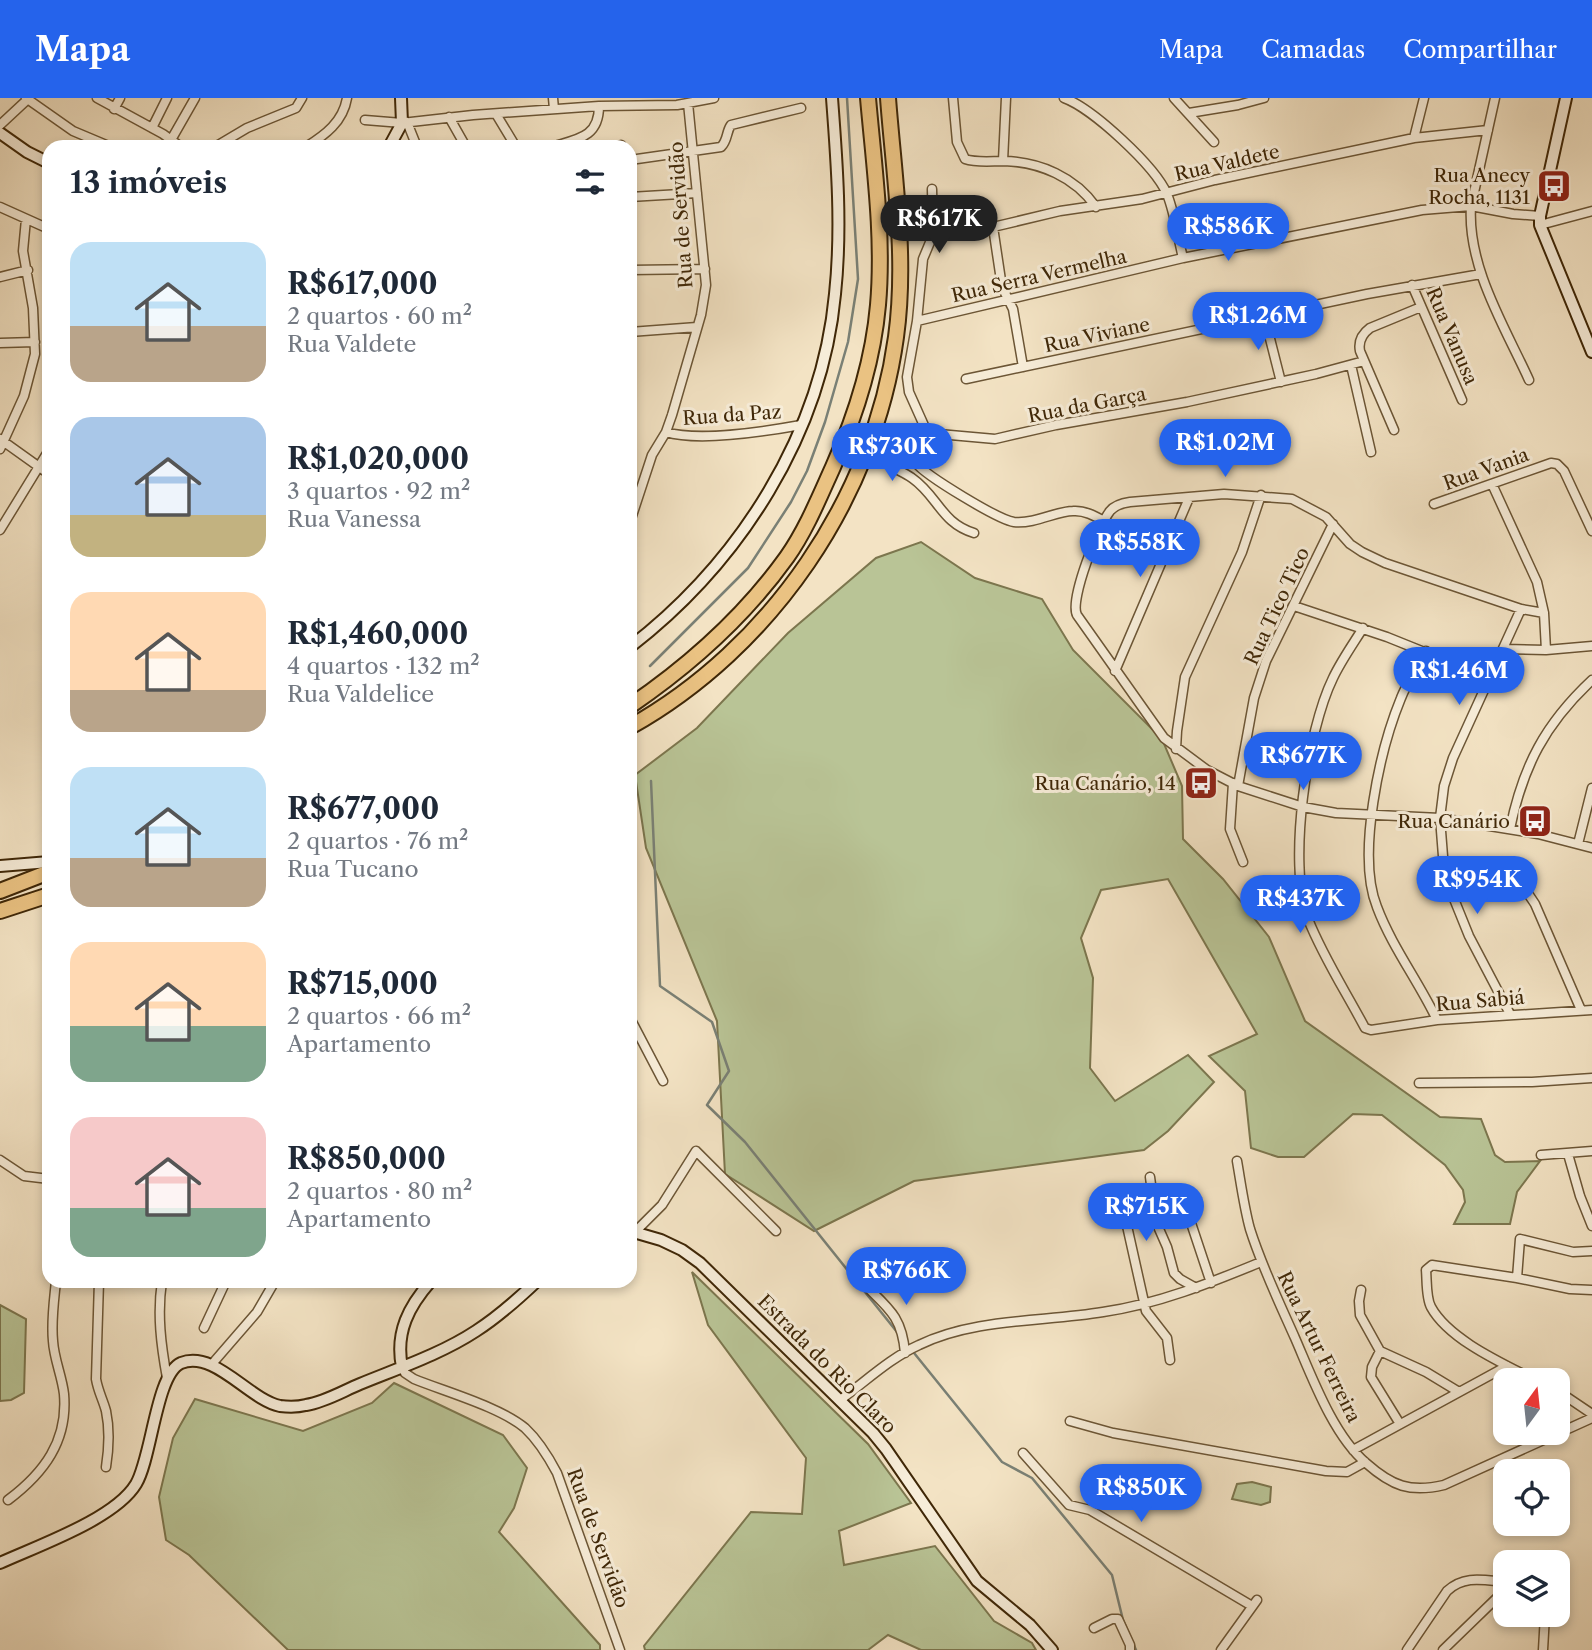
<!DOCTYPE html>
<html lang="pt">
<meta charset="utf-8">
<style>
body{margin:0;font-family:"Libre Caslon Text",serif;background:#f6f6f7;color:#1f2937;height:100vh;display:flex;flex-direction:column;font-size:26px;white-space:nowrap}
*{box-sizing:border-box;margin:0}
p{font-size:23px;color:#747a83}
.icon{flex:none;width:38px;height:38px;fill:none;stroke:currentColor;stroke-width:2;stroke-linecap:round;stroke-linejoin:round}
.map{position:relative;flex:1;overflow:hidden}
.panel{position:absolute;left:42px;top:42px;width:595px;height:1148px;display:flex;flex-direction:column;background:#fff;border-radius:21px;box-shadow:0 4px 10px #0003}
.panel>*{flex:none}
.needle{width:46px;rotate:15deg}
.tools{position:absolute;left:1493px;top:1270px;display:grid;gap:14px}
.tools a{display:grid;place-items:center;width:77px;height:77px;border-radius:14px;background:#fff;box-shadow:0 4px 10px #0003;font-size:35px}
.price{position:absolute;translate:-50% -60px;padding:0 16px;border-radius:24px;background:#2563eb;color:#fff;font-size:23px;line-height:46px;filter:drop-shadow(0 2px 4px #0008)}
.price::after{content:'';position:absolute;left:50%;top:42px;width:21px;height:16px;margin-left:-10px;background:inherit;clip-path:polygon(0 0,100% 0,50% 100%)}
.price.active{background:#222;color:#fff}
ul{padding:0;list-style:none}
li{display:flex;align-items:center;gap:21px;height:175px;padding:0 28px}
li span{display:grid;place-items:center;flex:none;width:196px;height:140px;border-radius:21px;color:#555}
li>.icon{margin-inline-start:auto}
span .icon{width:84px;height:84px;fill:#fffc;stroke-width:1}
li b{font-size:30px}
h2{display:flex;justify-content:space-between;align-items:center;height:84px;padding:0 28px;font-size:30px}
header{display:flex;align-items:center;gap:42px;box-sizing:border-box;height:98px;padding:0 35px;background:#2563eb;color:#fff}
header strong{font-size:33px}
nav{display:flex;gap:38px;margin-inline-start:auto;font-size:24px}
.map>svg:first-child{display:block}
</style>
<header>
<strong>Mapa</strong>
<nav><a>Mapa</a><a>Camadas</a><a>Compartilhar</a></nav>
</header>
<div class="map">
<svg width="1592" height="1552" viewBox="0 0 1592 1552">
<rect width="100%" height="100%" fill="#f3e3c4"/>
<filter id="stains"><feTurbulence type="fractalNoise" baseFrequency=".00286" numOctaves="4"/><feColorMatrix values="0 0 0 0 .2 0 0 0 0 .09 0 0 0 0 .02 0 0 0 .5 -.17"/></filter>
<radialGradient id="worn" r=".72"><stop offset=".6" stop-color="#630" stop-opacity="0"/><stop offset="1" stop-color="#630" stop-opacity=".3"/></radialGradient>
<path fill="#b9c496" stroke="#7c764e" stroke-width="2" d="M921 444 975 480 1042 501 1073 552 1162 641 1182 688 1183 741 1223 781 1269 839 1305 923 1440 1019 1481 1021 1495 1057 1505 1064 1540 1063 1517 1094 1510 1126H1454L1465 1104 1463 1092 1445 1067 1382 1017 1353 1016 1304 1059H1278L1251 1050 1245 993 1209 958 1257 936 1168 781 1101 792 1081 840 1093 880 1090 970 1115 1003 1188 957 1214 984 1168 1033 1144 1052 914 1083 814 1133 725 1076 717 923 646 750 635 677 697 630 788 535 876 460Z
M692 1174 868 1346 911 1405 839 1433 844 1467 935 1448 994 1523 1032 1545 1036 1552H921L888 1537 868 1552H645L644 1548 751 1414 802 1416 806 1360 708 1227Z
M0 1207 26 1221 24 1295 11 1302 0 1303Z
M394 1285 503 1337 527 1370 514 1410 499 1434 600 1547V1552H288L189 1457 166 1442 159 1399 173 1340 195 1301 303 1333 372 1305Z
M1252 1384 1271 1389 1270 1404 1261 1407 1232 1401 1237 1386Z"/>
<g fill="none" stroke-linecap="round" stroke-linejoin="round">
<path stroke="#7a8075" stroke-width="2.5" d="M650 568 748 470 791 404 807 373 825 324 848 244 858 181 847 0
M651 683 660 888 712 924 729 973 707 1007 745 1044 897 1234
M906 1245 1002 1364 1032 1380 1112 1477 1123 1522 1136 1552"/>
<g stroke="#6c5636" stroke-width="11">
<path id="street" d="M26 0 73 33 111 49
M97 0 163 36 181 49
M553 0 554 11
M953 0 957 44 965 61C977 65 991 63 1004 63 1040 64 1075 79 1096 109
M1064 0C1092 10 1155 68 1167 96 1175 116 1178 140 1183 160
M1174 0 1214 44
M1495 0 1471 108C1467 169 1505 229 1529 282
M114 11 120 0
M1189 15 1238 7 1264 0
M496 16 516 49
M449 19 466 49
M365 22 402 25 473 17 599 8 677 7 714 0
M407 24 417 49
M0 27 29 0
M152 30 167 0
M1414 40 1424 0
M171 42 195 0
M621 47V49
M215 49 247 30 296 10 302 0
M306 49C325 37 343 24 347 0
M551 49C577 41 599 40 599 8
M630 62 721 49C728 42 726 34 731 27L801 10
M1003 63 1006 0
M932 91 933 137 923 161 917 223 907 279 909 294 926 332 939 336 995 341 1056 327 1187 304 1316 276 1364 263
M630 99 697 95
M0 109 49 131
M1540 127 1592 113
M933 129H993L1060 113 1142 101 1215 82 1414 40 1488 32
M993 129 1002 189 1013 211 1023 269
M630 172 705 171
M0 179 28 172
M1412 187 1462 302
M1264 217 1281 284
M917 223 1183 160 1422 112 1471 108 1513 116 1540 118
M630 234 697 229
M0 245 35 244
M1351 267 1371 354
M966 281 1367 196 1481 176
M922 329 909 351C911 355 913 361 916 365 926 378 999 422 1014 424 1036 426 1056 413 1073 413 1084 412 1095 418 1104 423
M1394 332 1360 253C1358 243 1362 236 1370 230L1421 209
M666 334C698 344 768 333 801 327
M0 341 49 376
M0 351 24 298 35 256 33 210 23 153 26 121
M909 351 889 348 880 351 879 358C887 369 901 372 912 380 938 398 941 425 974 435
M1492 386 1537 484 1544 515 1546 552
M1434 406 1551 365 1557 366 1564 373 1592 433
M630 424 652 357 666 334 672 317 701 217 706 187 688 5
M0 432 49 352
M1294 508 1387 539 1489 580
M1544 515 1521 511 1385 465 1362 454 1350 446 1326 419 1292 401 1224 396 1130 404C1123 405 1115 407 1110 413 1099 427 1069 502 1077 517L1164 640 1207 672 1238 688 1303 709 1336 715 1440 720 1538 736 1592 750
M1363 530C1353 546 1341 563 1333 580 1307 633 1287 766 1308 821 1323 859 1346 894 1365 930L1371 932 1437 922 1592 912
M1504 551 1546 552 1592 548
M1426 553C1418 569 1407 584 1401 600 1380 651 1356 757 1377 809 1392 849 1419 884 1437 922
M1115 573 1189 400
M1176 651 1177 633 1185 579 1242 454 1261 397
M1233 685 1230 731 1243 764
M1238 688 1254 600 1266 563 1333 426
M1510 731C1523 668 1545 626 1592 582
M1578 746 1592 690
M1450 791 1500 784 1523 788 1535 806 1581 912
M1510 916 1469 838 1450 791 1444 771 1440 720 1444 688 1453 660 1521 511
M630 920 663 983
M1419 985 1532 984 1592 980
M1568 1056 1580 1098 1592 1128
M1541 1057 1592 1053
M0 1062 24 1078 49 1081
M1237 1063C1241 1086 1244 1109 1250 1131 1262 1169 1279 1204 1295 1240 1312 1279 1333 1337 1366 1365 1392 1388 1410 1395 1444 1387L1592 1320
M1150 1079 1156 1124 1167 1149 1174 1175 1180 1181 1196 1190
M1119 1092 1146 1213 1167 1240 1170 1262
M1187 1105 1189 1119 1211 1185
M636 1133 662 1107 696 1053 776 1133
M1517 1180 1570 1191 1592 1192
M99 1183 96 1281C98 1293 103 1302 106 1313 110 1332 109 1350 106 1369
M162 1183C157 1216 161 1247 167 1280
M863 1185C888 1210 902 1218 905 1255
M1361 1192 1359 1203 1360 1217 1380 1253 1426 1274 1459 1294
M204 1230 226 1183
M1380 1253 1372 1269 1371 1279 1400 1326
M212 1266 257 1214 275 1183
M402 1269 405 1275 414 1281C446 1294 500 1309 525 1330 539 1343 548 1358 557 1375L620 1552
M1537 1283C1504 1266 1449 1242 1431 1209 1426 1200 1427 1183 1426 1172L1432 1167 1517 1180 1520 1141 1573 1154 1592 1153
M1558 1293 1592 1316
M840 1302C865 1284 890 1260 919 1247 974 1220 1043 1224 1103 1214 1158 1206 1210 1185 1261 1164
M1070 1323 1113 1335 1326 1373 1347 1374 1365 1364
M1353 1352 1507 1268
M1023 1355 1069 1407 1090 1412 1252 1508
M8 1402C44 1375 68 1343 64 1296 62 1278 54 1261 53 1243 51 1223 54 1203 56 1183
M1548 1465V1464
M1094 1530 1112 1521H1118L1130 1547V1552
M1221 1552 1257 1502
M1407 1552 1447 1493C1464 1477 1483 1482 1505 1484
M1443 1552 1505 1492
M1543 1552 1545 1517"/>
</g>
<g stroke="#3f2707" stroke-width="14">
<path id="secondary" d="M1566 0 1540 118V127L1592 254
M0 35 27 54 49 65
M389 49 402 25 401 0
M630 549C740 464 822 336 835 196 842 131 837 65 832 0
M0 768 49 764
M630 1133 661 1142 682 1152 700 1165 873 1335 886 1351 977 1483 1030 1527 1052 1552
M402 1269C395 1234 409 1208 431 1183
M0 1465C37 1448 115 1421 136 1386 152 1359 156 1276 181 1265 215 1252 248 1301 280 1308 289 1309 298 1309 306 1307 325 1304 343 1293 360 1286 399 1270 441 1256 476 1233 498 1219 518 1201 537 1183"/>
</g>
<g stroke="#3f2707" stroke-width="18">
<path id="highway" d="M630 608C690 567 744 519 787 459 806 432 819 400 833 369 856 317 873 264 878 207 884 139 874 68 868 0
M630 629C771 550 874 400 896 239 907 160 894 79 888 0
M0 793 49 774
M0 813 49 797"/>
</g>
<use href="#street" stroke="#f7edd9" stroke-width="8"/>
<use href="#secondary" stroke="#f7edd9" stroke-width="10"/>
<use href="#highway" stroke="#eac282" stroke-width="14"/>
</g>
<defs>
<g id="bus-square" transform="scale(1.75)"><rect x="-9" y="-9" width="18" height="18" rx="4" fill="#8f2418" stroke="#f7edd9"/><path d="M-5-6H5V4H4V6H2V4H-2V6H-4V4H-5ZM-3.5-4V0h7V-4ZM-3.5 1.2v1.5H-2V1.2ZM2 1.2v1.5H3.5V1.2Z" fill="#fff"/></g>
</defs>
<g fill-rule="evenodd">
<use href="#bus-square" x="1554" y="88"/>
<use href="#bus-square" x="1201" y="685"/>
<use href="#bus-square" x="1535" y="723"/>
</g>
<g text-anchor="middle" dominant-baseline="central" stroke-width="6" stroke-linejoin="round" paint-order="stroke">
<g font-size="19" fill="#3f2707" stroke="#f7edd9">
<text transform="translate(1227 65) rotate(-13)">Rua Valdete</text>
<text transform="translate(681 117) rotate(-94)">Rua de Servidão</text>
<text transform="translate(1039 178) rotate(-13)">Rua Serra Vermelha</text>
<text transform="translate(1097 237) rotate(-12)">Rua Viviane</text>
<text transform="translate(1452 238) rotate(67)">Rua Vanusa</text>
<text transform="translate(1087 307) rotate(-11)">Rua da Garça</text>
<text transform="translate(732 317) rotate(-4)">Rua da Paz</text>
<text transform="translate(1486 371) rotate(-20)">Rua Vania</text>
<text transform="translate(1277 508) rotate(-65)">Rua Tico Tico</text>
<text transform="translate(1480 903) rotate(-5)">Rua Sabiá</text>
<text transform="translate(1319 1249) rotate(64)">Rua Artur Ferreira</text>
<text transform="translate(827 1266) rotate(45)">Estrada do Rio Claro</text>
<text transform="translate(598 1440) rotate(70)">Rua de Servidão</text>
</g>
<g font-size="19" fill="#3f2707" stroke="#f7edd9" text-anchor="end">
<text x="1530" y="77">Rua Anecy<tspan x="1530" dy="22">Rocha, 1131</tspan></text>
<text x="1176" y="685">Rua Canário, 14</text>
<text x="1510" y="723">Rua Canário</text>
</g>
</g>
<rect width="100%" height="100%" filter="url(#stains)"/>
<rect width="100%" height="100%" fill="url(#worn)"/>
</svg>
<div class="tools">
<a><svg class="needle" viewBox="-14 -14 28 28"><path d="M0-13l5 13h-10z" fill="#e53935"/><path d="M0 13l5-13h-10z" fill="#747a83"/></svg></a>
<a><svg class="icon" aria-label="locate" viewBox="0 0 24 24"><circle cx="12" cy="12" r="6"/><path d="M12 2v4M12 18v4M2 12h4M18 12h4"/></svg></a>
<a><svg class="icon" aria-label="layers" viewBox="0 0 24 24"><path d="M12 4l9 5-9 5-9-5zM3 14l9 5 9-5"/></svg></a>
</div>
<b class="price active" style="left:939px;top:157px">R$617K</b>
<b class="price" style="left:1228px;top:165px">R$586K</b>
<b class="price" style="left:1258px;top:254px">R$1.26M</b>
<b class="price" style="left:1225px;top:381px">R$1.02M</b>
<b class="price" style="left:892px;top:385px">R$730K</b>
<b class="price" style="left:1140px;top:481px">R$558K</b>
<b class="price" style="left:1459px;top:609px">R$1.46M</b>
<b class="price" style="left:1303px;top:694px">R$677K</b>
<b class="price" style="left:1477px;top:818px">R$954K</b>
<b class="price" style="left:1300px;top:837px">R$437K</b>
<b class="price" style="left:1146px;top:1145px">R$715K</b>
<b class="price" style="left:906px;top:1209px">R$766K</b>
<b class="price" style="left:1141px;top:1426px">R$850K</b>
<section class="panel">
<h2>13 imóveis<svg class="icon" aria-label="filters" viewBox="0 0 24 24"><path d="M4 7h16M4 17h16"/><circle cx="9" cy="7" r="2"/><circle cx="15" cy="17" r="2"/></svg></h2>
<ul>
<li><span style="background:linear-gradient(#bfe0f5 60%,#b9a48a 0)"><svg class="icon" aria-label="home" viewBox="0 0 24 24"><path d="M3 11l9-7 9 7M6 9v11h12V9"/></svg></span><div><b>R$617,000</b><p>2 quartos · 60 m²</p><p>Rua Valdete</p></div></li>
<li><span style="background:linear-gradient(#a9c7e8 70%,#c2b280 0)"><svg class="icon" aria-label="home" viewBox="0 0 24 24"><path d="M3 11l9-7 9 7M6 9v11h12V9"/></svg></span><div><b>R$1,020,000</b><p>3 quartos · 92 m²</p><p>Rua Vanessa</p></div></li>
<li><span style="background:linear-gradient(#ffd9b3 70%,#b9a48a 0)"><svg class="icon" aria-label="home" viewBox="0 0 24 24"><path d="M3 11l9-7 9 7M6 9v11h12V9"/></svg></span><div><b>R$1,460,000</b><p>4 quartos · 132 m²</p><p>Rua Valdelice</p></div></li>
<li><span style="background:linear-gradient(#bfe0f5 65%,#b9a48a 0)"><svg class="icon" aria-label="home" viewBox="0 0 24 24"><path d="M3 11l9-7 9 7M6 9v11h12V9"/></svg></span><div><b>R$677,000</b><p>2 quartos · 76 m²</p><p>Rua Tucano</p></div></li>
<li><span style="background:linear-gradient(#ffd9b3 60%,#7fa58c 0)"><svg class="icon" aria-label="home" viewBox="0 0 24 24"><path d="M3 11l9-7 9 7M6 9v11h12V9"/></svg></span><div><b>R$715,000</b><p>2 quartos · 66 m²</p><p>Apartamento</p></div></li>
<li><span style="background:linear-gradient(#f6c9c9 65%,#7fa58c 0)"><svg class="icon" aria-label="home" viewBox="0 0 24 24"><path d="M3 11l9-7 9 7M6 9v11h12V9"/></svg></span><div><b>R$850,000</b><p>2 quartos · 80 m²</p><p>Apartamento</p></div></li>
</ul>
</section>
</div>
